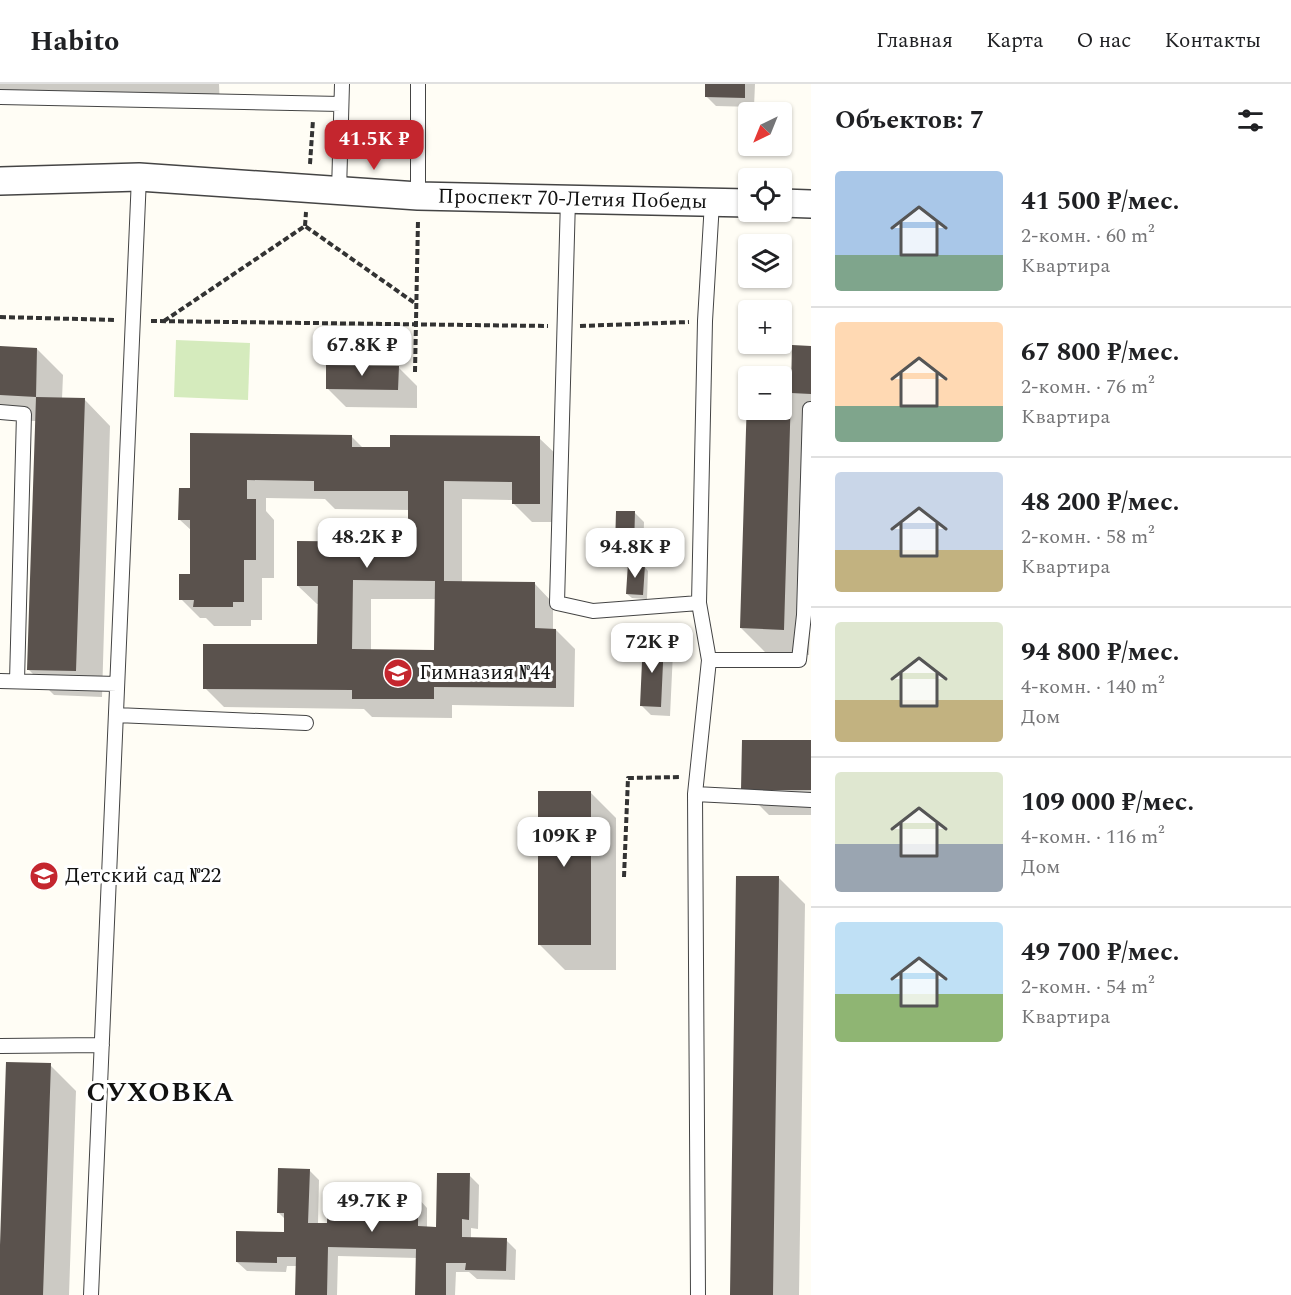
<!DOCTYPE html>
<html lang="ru">
<meta charset="utf-8">
<style>
body{margin:0;font-family:Spectral,serif;background:#f6f6f6;color:#202124;height:100vh;display:flex;flex-direction:column;font-size:22px;white-space:nowrap}
*{box-sizing:border-box;margin:0}
p{font-size:20px;color:#757577}
.icon{flex:none;width:33px;height:33px;fill:none;stroke:currentColor;stroke-width:2;stroke-linecap:round;stroke-linejoin:round}
.map{position:relative;flex:1;overflow:hidden}
.side{display:flex;flex-direction:column;background:#fff;width:480px}
.side>*{flex:none}
.needle{width:39px;rotate:223deg}
.buttons{position:absolute;left:738px;top:18px;display:grid;gap:12px}
.buttons a{display:grid;place-items:center;width:54px;height:54px;border-radius:6px;background:#fff;box-shadow:0 2px 4px #0004;font-size:30px}
.price{position:absolute;translate:-50% -51px;padding:0 14px;border-radius:12px;background:#fff;color:#222;font-size:20px;line-height:39px;filter:drop-shadow(0 2px 3px #0008)}
.price::after{content:'';position:absolute;left:50%;top:36px;width:18px;height:14px;margin-left:-9px;background:inherit;clip-path:polygon(0 0,100% 0,50% 100%)}
.price.current{background:#c4262e;color:#fff}
ul{padding:0;list-style:none}
li{display:flex;align-items:center;gap:18px;height:150px;padding:0 24px}
li+li{border-top:2px solid #e0e0e0}
li span{display:grid;place-items:center;flex:none;width:168px;height:120px;border-radius:6px;color:#555}
li>.icon{margin-inline-start:auto}
span .icon{width:72px;height:72px;fill:#fffc;stroke-width:1}
li b{font-size:26px}
h2{display:flex;justify-content:space-between;align-items:center;height:72px;padding:0 24px;font-size:26px}
header{display:flex;align-items:center;gap:36px;box-sizing:border-box;height:84px;padding:0 30px;background:#fff;border-bottom:2px solid #e0e0e0}
header strong{font-size:28px}
nav{display:flex;gap:33px;margin-inline-start:auto;font-size:21px}
main{display:flex;flex:1;min-height:0}
.map>svg:first-child{display:block}
</style>
<header>
<strong>Habito</strong>
<nav><a>Главная</a><a>Карта</a><a>О нас</a><a>Контакты</a></nav>
</header>
<main>
<div class="map">
<svg width="811" height="1211" viewBox="0 0 811 1211">
<rect width="100%" height="100%" fill="#fffdf5"/>
<path fill="#d5ebbd" d="M176 256 250 259 248 316 174 313Z"/>
<path fill="#0003" fill-rule="evenodd" d="M0 0H219L220 25 5 13 0 7Z
M707 0H755L754 23 716 22 706 12Z
M794 263H811V516L809 571 767 570 741 544 748 309V326H782V310H792Z
M0 264 37 265 63 291 62 315 85 316 110 342 102 613 54 611 28 585 36 337 0 336Z
M398 283 417 302V324L346 323 327 304Z
M352 353 364 365H392L539 354 558 372V438H532L513 419V416L462 415V499L535 500 553 519V546H556L575 565 574 623 452 621V634L372 633 364 625 224 623 205 604 319 562V520H317L298 502 410 459V426L335 425 325 415 266 414V427L274 436V494H262V536H251V542H214L206 534H200L181 515 191 492 192 447 180 436 191 405ZM371 515H436V567H371Z
M634 428 644 438 643 473H626L616 463Z
M644 482 648 487 647 515 632 514 627 510Z
M664 559 673 568 670 632 651 631 641 621Z
M811 658V731H769L743 705Z
M590 708 616 734V886H565L539 860Z
M779 794 805 820 799 1211H731Z
M50 981 76 1007 69 1211H0Z
M309 1086 319 1096 318 1140 329 1141 418 1114 427 1124V1144H437L469 1091 479 1101 478 1145 471 1144V1155L506 1156 516 1166 515 1196 477 1195 469 1188H456L455 1211H416L417 1174 338 1172 337 1211H296L297 1182H287L286 1188 247 1187 237 1178 285 1150V1135L278 1128Z"/>
<path fill="#5a524d" fill-rule="evenodd" d="M705 0H745V14L705 13Z
M792 261 811 262V310L791 309Z
M0 262 37 264 36 313 0 311Z
M326 281 399 282 398 306 326 305Z
M782 309H791L784 546 740 544 747 313H748V326H782Z
M36 313 85 314 76 587 27 586Z
M190 349 352 351V363H390V351L540 352V420H512V398L444 397V497L535 498V544L556 545V604L434 603V615H352V606L203 605V560H317L318 502H297V457L408 458V407H314V397L247 396V415H256V476H244V518H233V523H193L194 516H179V490H190V436H178L179 404H190ZM353 496 435 497 434 566 352 565Z
M616 427H635L634 464H615Z
M628 479 645 481 643 511 626 510Z
M643 556 664 557 661 623 640 622Z
M742 656H811V706H741Z
M538 707H591V861H538Z
M736 792H779L773 1211H730Z
M6 978 51 979 43 1211H0V1161Z
M278 1084 310 1085 308 1139H327L328 1111 418 1113V1142L436 1143 437 1089H470L469 1136 462 1135V1153L507 1154 506 1187 465 1186 466 1179H446V1211H415L416 1165 328 1163 327 1211H295L296 1173H277V1179L236 1178V1147L284 1148V1129H277Z"/>
<g fill="none" stroke-linecap="round" stroke-linejoin="round">
<g stroke="#444" stroke-width="16">
<path id="lane" d="M0 13 341 20
M339 107 342 0
M418 112V0
M568 115 557 519 593 527 699 519
M0 328 24 330 17 597
M709 576H799L804 531 810 325H811
M0 597 117 600
M116 631 306 639
M695 710 811 716
M0 962 102 961
M91 1211 139 93
M698 1211 695 710 709 576 699 519 705 237 712 118"/>
</g>
<g stroke="#444" stroke-width="30">
<g id="street">
<path id="s1" d="M0 97 139 93 418 112 748 119"/>
<path d="M782 119 811 120"/>
</g>
</g>
<path stroke="#333" stroke-width="4" stroke-dasharray="6 3" stroke-linecap="butt" d="M310 80 313 36
M305 142 306 128
M0 233 116 236
M151 237 548 242
M164 237 305 142 416 220
M580 242 689 238
M415 288 418 136
M624 793 628 694 681 693"/>
<use href="#lane" stroke="#fff" stroke-width="14"/>
<use href="#street" stroke="#fff" stroke-width="27"/>
</g>
<defs>
<g id="school-disc" transform="scale(1.5)"><circle r="9.5" fill="#c4262e" stroke="#fff"/><path d="M0-5L7-2L0 1L-7-2ZM-4 1L0 2.5L4 1V4Q0 6-4 4Z" fill="#fff"/></g>
</defs>
<g fill-rule="evenodd">
<use href="#school-disc" x="398" y="589"/>
<use href="#school-disc" x="44" y="792"/>
</g>
<g text-anchor="middle" dominant-baseline="central" stroke-width="6" stroke-linejoin="round" paint-order="stroke">
<g font-size="21" fill="#111" stroke="#fff">
<text stroke="none"><textPath href="#s1" startOffset="573">Проспект 70-Летия Победы</textPath></text>
</g>
<g font-size="21" fill="#111" stroke="#fff" text-anchor="start">
<text x="419" y="589">Гимназия №44</text>
<text x="65" y="792">Детский сад №22</text>
</g>
<g font-size="27" font-weight="bold" letter-spacing="1.5" fill="#111" stroke="#fff">
<text x="161" y="1009">СУХОВКА</text>
</g>
</g>
</svg>
<div class="buttons">
<a><svg class="needle" viewBox="-14 -14 28 28"><path d="M0-13l5 13h-10z" fill="#e53935"/><path d="M0 13l5-13h-10z" fill="#757577"/></svg></a>
<a><svg class="icon" aria-label="locate" viewBox="0 0 24 24"><circle cx="12" cy="12" r="6"/><path d="M12 2v4M12 18v4M2 12h4M18 12h4"/></svg></a>
<a><svg class="icon" aria-label="layers" viewBox="0 0 24 24"><path d="M12 4l9 5-9 5-9-5zM3 14l9 5 9-5"/></svg></a>
<a>+</a>
<a>−</a>
</div>
<b class="price current" style="left:374px;top:87px">41.5K ₽</b>
<b class="price" style="left:362px;top:293px">67.8K ₽</b>
<b class="price" style="left:367px;top:485px">48.2K ₽</b>
<b class="price" style="left:635px;top:495px">94.8K ₽</b>
<b class="price" style="left:652px;top:590px">72K ₽</b>
<b class="price" style="left:564px;top:784px">109K ₽</b>
<b class="price" style="left:372px;top:1149px">49.7K ₽</b>
</div>
<section class="side">
<h2>Объектов: 7<svg class="icon" aria-label="filters" viewBox="0 0 24 24"><path d="M4 7h16M4 17h16"/><circle cx="9" cy="7" r="2"/><circle cx="15" cy="17" r="2"/></svg></h2>
<ul>
<li><span style="background:linear-gradient(#a9c7e8 70%,#7fa58c 0)"><svg class="icon" aria-label="home" viewBox="0 0 24 24"><path d="M3 11l9-7 9 7M6 9v11h12V9"/></svg></span><div><b>41 500 ₽/мес.</b><p>2-комн. · 60 m²</p><p>Квартира</p></div></li>
<li><span style="background:linear-gradient(#ffd9b3 70%,#7fa58c 0)"><svg class="icon" aria-label="home" viewBox="0 0 24 24"><path d="M3 11l9-7 9 7M6 9v11h12V9"/></svg></span><div><b>67 800 ₽/мес.</b><p>2-комн. · 76 m²</p><p>Квартира</p></div></li>
<li><span style="background:linear-gradient(#c9d6e8 65%,#c2b280 0)"><svg class="icon" aria-label="home" viewBox="0 0 24 24"><path d="M3 11l9-7 9 7M6 9v11h12V9"/></svg></span><div><b>48 200 ₽/мес.</b><p>2-комн. · 58 m²</p><p>Квартира</p></div></li>
<li><span style="background:linear-gradient(#dfe7d0 65%,#c2b280 0)"><svg class="icon" aria-label="home" viewBox="0 0 24 24"><path d="M3 11l9-7 9 7M6 9v11h12V9"/></svg></span><div><b>94 800 ₽/мес.</b><p>4-комн. · 140 m²</p><p>Дом</p></div></li>
<li><span style="background:linear-gradient(#dfe7d0 60%,#9aa5b1 0)"><svg class="icon" aria-label="home" viewBox="0 0 24 24"><path d="M3 11l9-7 9 7M6 9v11h12V9"/></svg></span><div><b>109 000 ₽/мес.</b><p>4-комн. · 116 m²</p><p>Дом</p></div></li>
<li><span style="background:linear-gradient(#bfe0f5 60%,#8fb573 0)"><svg class="icon" aria-label="home" viewBox="0 0 24 24"><path d="M3 11l9-7 9 7M6 9v11h12V9"/></svg></span><div><b>49 700 ₽/мес.</b><p>2-комн. · 54 m²</p><p>Квартира</p></div></li>
</ul>
</section>
</main>
